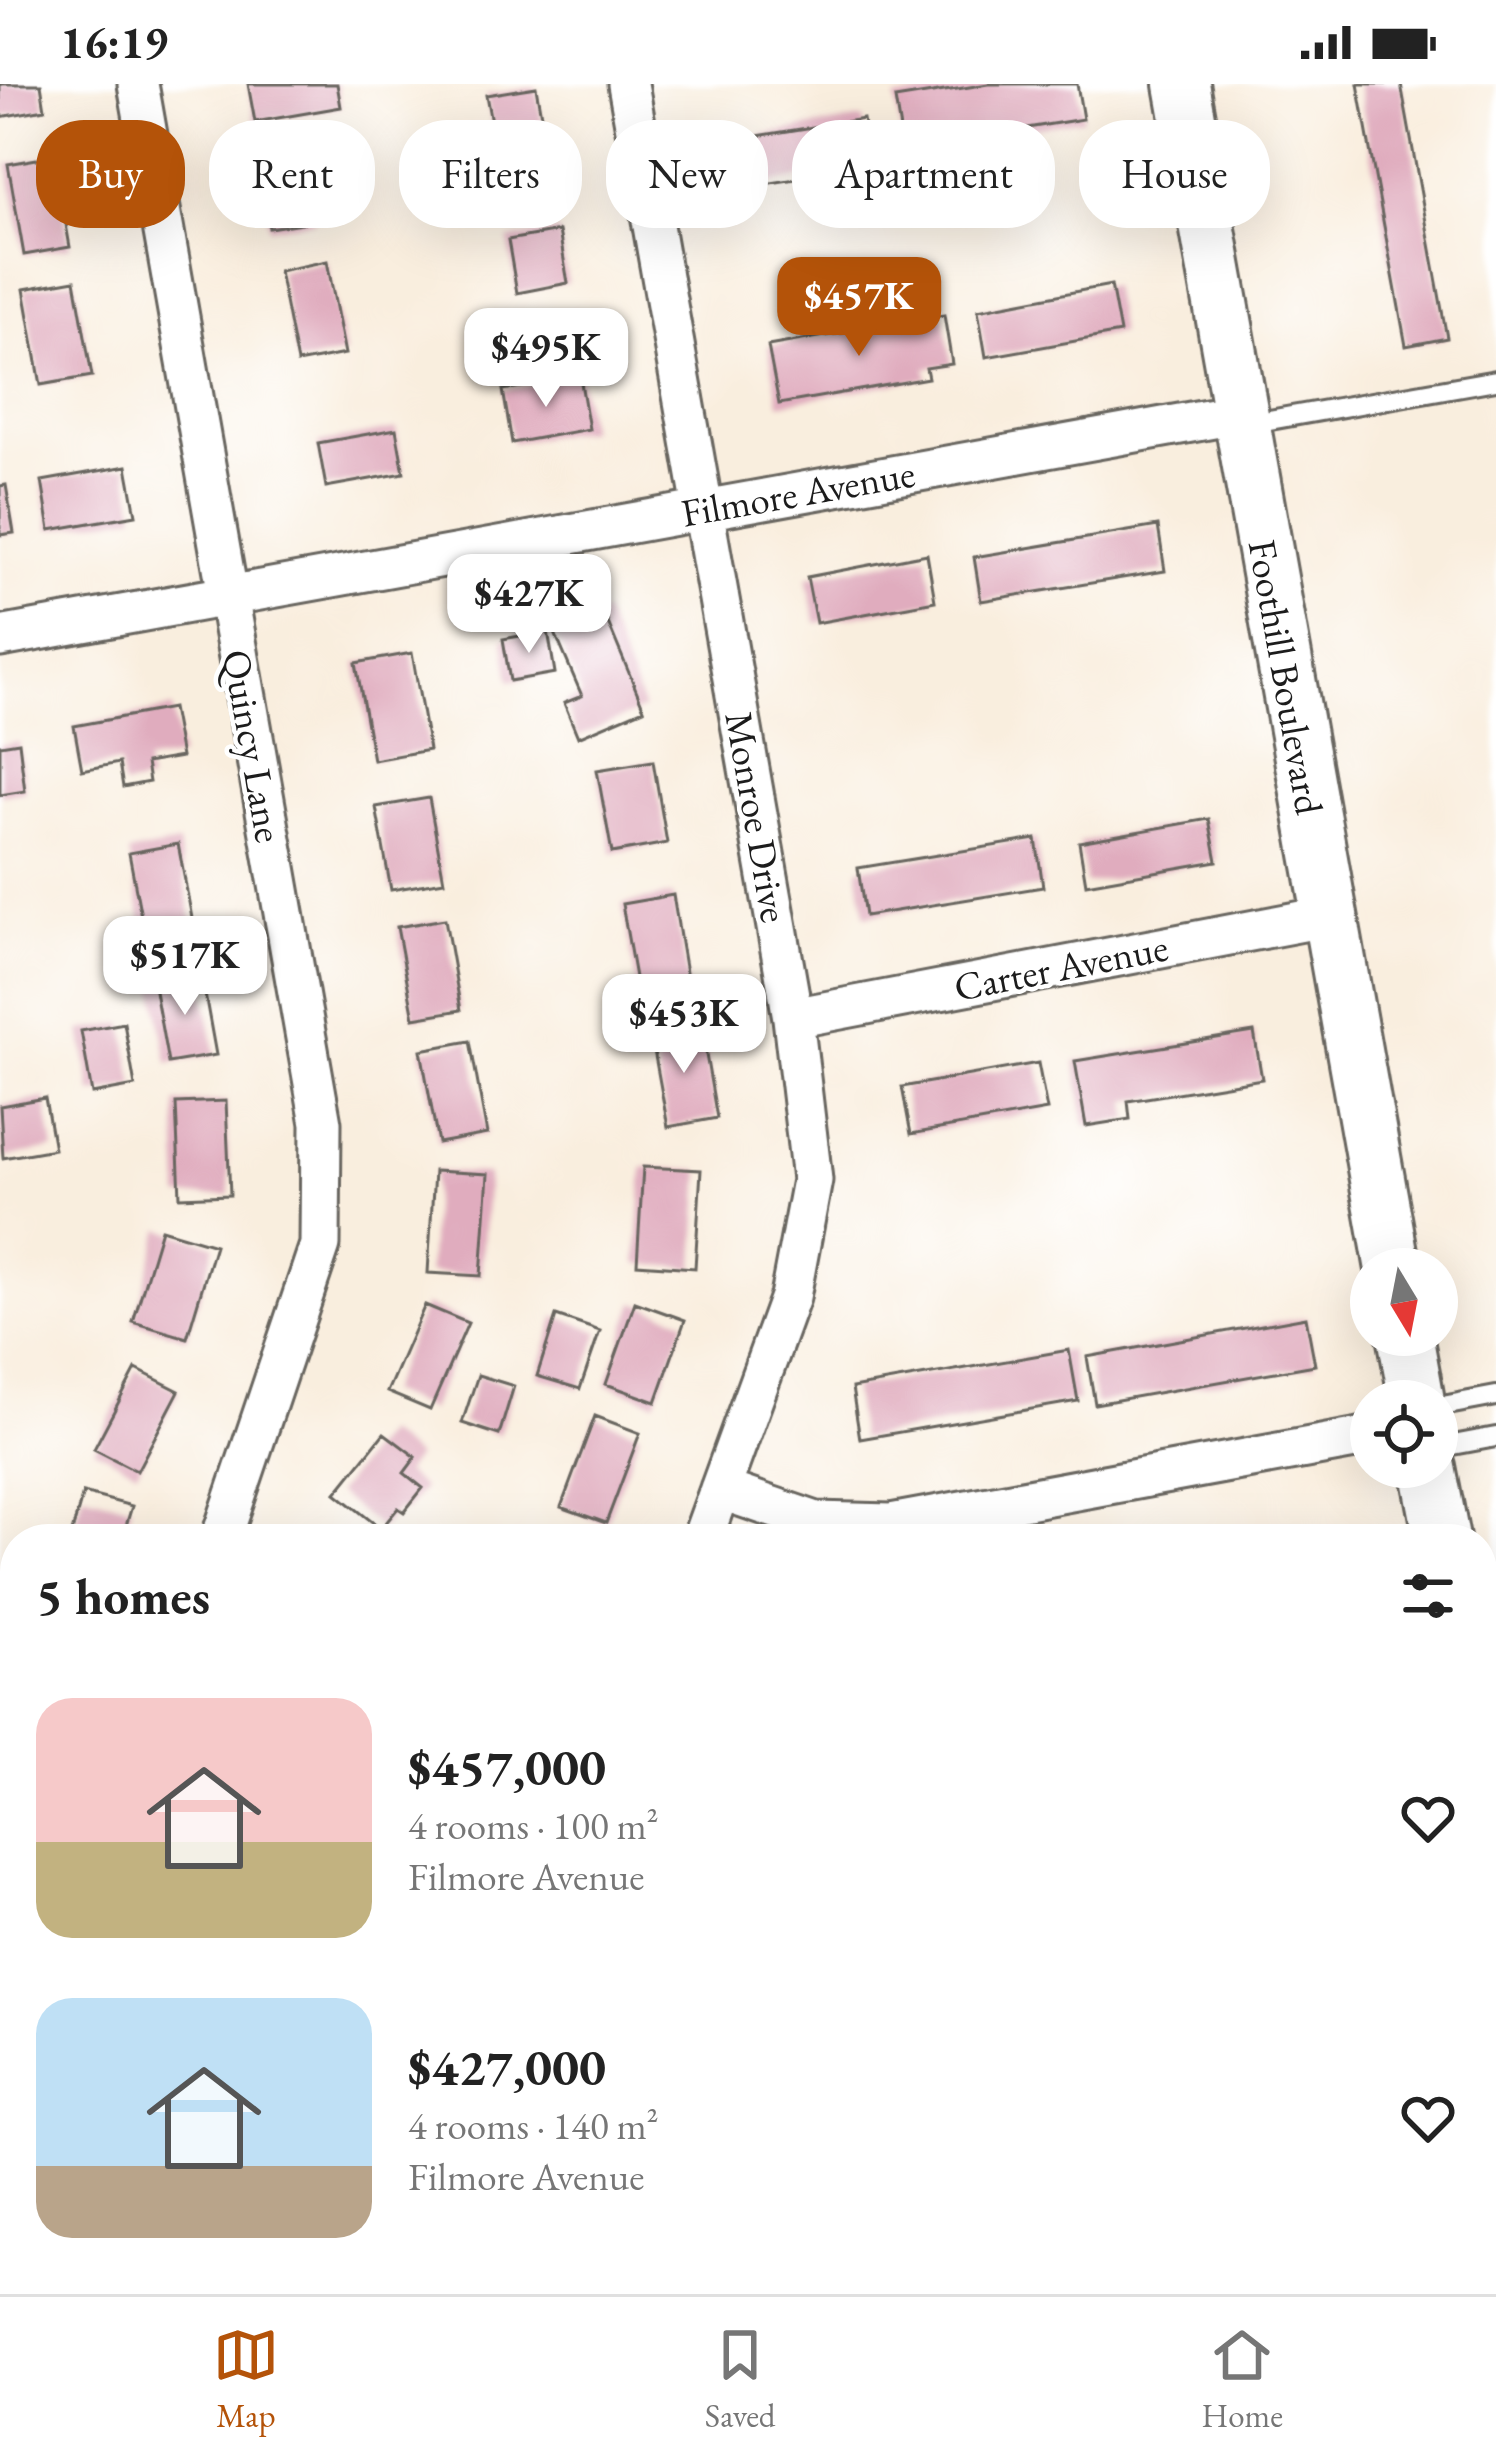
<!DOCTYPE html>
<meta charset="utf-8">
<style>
body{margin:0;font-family:"EB Garamond",serif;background:#f2f2f2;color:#222;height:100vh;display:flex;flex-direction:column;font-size:45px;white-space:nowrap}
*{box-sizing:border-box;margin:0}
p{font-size:39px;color:#767676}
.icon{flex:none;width:66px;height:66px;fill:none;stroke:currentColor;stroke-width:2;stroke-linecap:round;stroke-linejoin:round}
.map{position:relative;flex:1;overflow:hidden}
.panel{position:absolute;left:0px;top:1440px;width:1497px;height:771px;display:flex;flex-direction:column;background:#fff;border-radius:48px 48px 0 0;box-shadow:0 12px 48px #0002}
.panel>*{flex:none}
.guide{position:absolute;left:36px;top:36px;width:1425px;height:108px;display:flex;gap:24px}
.needle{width:78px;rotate:170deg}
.fabs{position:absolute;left:1350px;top:1164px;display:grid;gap:24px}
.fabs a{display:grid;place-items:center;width:108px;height:108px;border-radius:50%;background:#fff;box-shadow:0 12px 48px #0002;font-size:60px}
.price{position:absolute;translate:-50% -102px;padding:0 27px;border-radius:24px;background:#fff;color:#222;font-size:39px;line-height:78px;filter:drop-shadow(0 3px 6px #0008)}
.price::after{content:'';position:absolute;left:50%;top:72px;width:36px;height:27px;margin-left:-18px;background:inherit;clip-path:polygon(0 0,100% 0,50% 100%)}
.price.on{background:#b45309;color:#fff}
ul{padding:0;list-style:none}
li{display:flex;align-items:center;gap:36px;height:300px;padding:0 36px}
li span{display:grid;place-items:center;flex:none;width:336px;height:240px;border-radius:36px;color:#555}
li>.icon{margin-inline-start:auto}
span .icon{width:144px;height:144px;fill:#fffc;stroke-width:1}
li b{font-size:51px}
h2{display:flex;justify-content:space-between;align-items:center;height:144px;padding:0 36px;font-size:51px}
.chip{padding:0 42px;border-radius:48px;background:#fff;box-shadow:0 12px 48px #0002;font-size:42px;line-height:108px}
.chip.on{background:#b45309;color:#fff}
.status{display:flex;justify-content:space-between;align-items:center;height:84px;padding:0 60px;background:#fff;direction:ltr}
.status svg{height:33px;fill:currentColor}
.menu{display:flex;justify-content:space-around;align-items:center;height:168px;border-top:3px solid #e0e0e0;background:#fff;font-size:33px;color:#767676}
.menu a{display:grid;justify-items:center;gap:6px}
.menu .on{color:#b45309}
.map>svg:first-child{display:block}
</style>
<div class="status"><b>16:19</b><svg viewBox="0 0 49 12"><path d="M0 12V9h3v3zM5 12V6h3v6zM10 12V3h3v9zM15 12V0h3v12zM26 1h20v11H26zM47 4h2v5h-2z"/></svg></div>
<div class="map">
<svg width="1496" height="2210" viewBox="0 0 1496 2210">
<rect width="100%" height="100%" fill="#fff"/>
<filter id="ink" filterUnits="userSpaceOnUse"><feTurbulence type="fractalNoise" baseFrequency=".00833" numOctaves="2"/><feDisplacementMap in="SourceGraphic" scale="24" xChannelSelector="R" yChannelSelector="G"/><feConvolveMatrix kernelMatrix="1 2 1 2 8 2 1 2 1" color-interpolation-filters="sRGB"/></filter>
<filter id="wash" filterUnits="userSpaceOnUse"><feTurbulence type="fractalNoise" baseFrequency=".004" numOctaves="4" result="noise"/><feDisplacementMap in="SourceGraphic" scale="48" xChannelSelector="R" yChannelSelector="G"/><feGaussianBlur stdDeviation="2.7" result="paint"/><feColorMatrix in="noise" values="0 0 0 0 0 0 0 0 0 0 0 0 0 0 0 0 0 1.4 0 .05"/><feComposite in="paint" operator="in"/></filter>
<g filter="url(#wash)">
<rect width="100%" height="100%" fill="#f9eede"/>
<g id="blocks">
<path fill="#e0acbe" d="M0 0H41L45 25 0 33Z
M248 0H337L341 23 255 38Z
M988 0H1077L1083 35 903 64 895 15Z
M1358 0H1401L1447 254 1406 262Z
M536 3 552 94 503 103 486 11Z
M863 35 871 83 734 105 726 57Z
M328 52 338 116 312 120 315 137 269 144 256 64Z
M54 72 70 163 24 171 8 80Z
M559 147 568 199 517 209 508 156Z
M327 177 345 270 297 279 279 187Z
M75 196 92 292 41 301 24 205Z
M1111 201 1120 249 986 273 978 226Z
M944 231 952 280 926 284 928 294 779 320 768 262Z
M580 293 589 345 512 359 503 306Z
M396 345 404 389 326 403 318 359Z
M127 382 136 431 50 446 42 397Z
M6 401 14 449 0 451V402Z
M1158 442 1165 487 981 517 974 473Z
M927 470 935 517 816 539 807 493Z
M604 529 644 625 578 653 564 619 582 612 555 549Z
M548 547 555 589 510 597 503 555Z
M412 569 429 666 373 676 356 579Z
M172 624 181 673 146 679 149 698 123 703 119 679 82 686 74 642Z
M19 658 25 707 0 711V661Z
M653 677 667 759 612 769 597 686Z
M429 714 444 797 391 806 376 723Z
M1209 735 1217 777 1086 800 1079 758Z
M1036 755 1043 803 865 832 858 784Z
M178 760 195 850 146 859 129 769Z
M673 811 689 907 639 916 622 820Z
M445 835 461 926 414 934 397 843Z
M201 888 216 971 168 979 153 896Z
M124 939 135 1002 92 1010 81 947Z
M701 942 717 1034 668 1043 651 950Z
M1254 948 1262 995 1128 1017 1130 1035 1086 1042 1075 977Z
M470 957 487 1050 438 1059 421 966Z
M1038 979 1047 1026 911 1050 902 1003Z
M45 1014 54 1065 3 1074 0 1022Z
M226 1017 230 1111 180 1113 176 1019Z
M643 1083 701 1086 695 1184 637 1180Z
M434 1087 488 1090 481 1192 428 1189Z
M161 1145 215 1161 187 1254 133 1238Z
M635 1218 685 1236 656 1318 606 1300Z
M425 1221 468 1239 430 1326 387 1308Z
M556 1232 600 1247 580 1305 537 1292Z
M1306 1233 1315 1281 1095 1320 1087 1273Z
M1069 1266 1078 1317 860 1355 852 1304Z
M136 1285 179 1307 137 1387 94 1365Z
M478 1291 514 1302 499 1351 462 1339Z
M595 1332 640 1349 606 1439 561 1423Z
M384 1349 416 1373 404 1389 423 1404 404 1428 398 1424 381 1445 336 1409Z
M83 1409 132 1422 122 1455H70Z
M0 1736H15V1801H0Z
M0 2000 15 2001V2051L0 2050Z"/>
</g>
</g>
<g filter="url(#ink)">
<use href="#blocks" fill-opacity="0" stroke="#696660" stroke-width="3"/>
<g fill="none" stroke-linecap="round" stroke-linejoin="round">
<g stroke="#696660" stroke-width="24">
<path id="service" d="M1247 340 1496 296
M1437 1323 1496 1312
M1437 1364 1496 1353"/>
</g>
<g stroke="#696660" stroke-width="45">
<path id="minor" d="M138 0 321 1039 320 1161 221 1455
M628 0 793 934 812 1096 790 1213 702 1455
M0 553 1241 329
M793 934 1329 832
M720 1405 816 1438 891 1440 1371 1352
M1482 1882 1496 1879
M0 1922 15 1923"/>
</g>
<g stroke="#696660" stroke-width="60">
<path id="secondary" d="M1182 0 1393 1185
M1405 1251 1417 1317
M1428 1383 1442 1455
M1482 1674 1496 1750"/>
</g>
<use href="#service" stroke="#fff" stroke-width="18"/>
<use href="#minor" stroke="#fff" stroke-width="39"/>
<use href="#secondary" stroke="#fff" stroke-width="54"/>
</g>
</g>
<g text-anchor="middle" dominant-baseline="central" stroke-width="9" stroke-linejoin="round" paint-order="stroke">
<g font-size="39" fill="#1c1c1c" stroke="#fff">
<text transform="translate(798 409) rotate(-10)">Filmore Avenue</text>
<text transform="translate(1286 593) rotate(80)">Foothill Boulevard</text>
<text transform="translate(253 662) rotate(80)">Quincy Lane</text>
<text transform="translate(757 733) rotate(80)">Monroe Drive</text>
<text transform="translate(1061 883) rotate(-11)">Carter Avenue</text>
</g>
</g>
</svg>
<div class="fabs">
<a><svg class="needle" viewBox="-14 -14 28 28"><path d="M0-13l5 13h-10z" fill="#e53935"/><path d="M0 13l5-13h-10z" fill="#767676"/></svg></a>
<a><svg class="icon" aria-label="locate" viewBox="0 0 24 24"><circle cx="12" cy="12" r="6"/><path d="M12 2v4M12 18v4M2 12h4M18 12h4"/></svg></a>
</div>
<b class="price on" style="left:859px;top:275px">$457K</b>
<b class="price" style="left:546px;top:326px">$495K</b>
<b class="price" style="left:529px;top:572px">$427K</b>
<b class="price" style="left:185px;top:934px">$517K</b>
<b class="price" style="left:684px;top:992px">$453K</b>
<div class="guide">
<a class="chip on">Buy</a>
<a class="chip">Rent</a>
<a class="chip">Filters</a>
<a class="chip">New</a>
<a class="chip">Apartment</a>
<a class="chip">House</a>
</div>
<section class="panel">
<h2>5 homes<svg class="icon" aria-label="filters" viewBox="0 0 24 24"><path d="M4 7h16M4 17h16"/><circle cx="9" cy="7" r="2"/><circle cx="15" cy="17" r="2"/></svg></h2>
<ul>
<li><span style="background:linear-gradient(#f6c9c9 60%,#c2b280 0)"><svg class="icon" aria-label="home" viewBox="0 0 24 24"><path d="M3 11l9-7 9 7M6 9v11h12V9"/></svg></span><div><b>$457,000</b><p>4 rooms · 100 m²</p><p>Filmore Avenue</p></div><svg class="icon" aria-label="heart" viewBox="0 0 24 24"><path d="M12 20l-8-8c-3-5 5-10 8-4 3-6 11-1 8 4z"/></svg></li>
<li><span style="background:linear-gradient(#bfe0f5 70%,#b9a48a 0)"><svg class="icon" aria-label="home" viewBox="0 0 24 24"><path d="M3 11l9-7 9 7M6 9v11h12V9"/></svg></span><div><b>$427,000</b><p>4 rooms · 140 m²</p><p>Filmore Avenue</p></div><svg class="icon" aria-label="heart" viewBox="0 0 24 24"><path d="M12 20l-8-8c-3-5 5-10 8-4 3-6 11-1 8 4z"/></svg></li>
</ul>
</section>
</div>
<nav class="menu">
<a class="on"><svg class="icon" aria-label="map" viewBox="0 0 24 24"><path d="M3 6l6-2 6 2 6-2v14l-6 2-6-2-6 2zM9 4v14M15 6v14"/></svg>Map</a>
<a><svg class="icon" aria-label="saved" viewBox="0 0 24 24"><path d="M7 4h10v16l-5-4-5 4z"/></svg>Saved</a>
<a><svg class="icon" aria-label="home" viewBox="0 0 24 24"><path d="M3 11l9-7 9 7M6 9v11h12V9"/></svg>Home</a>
</nav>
